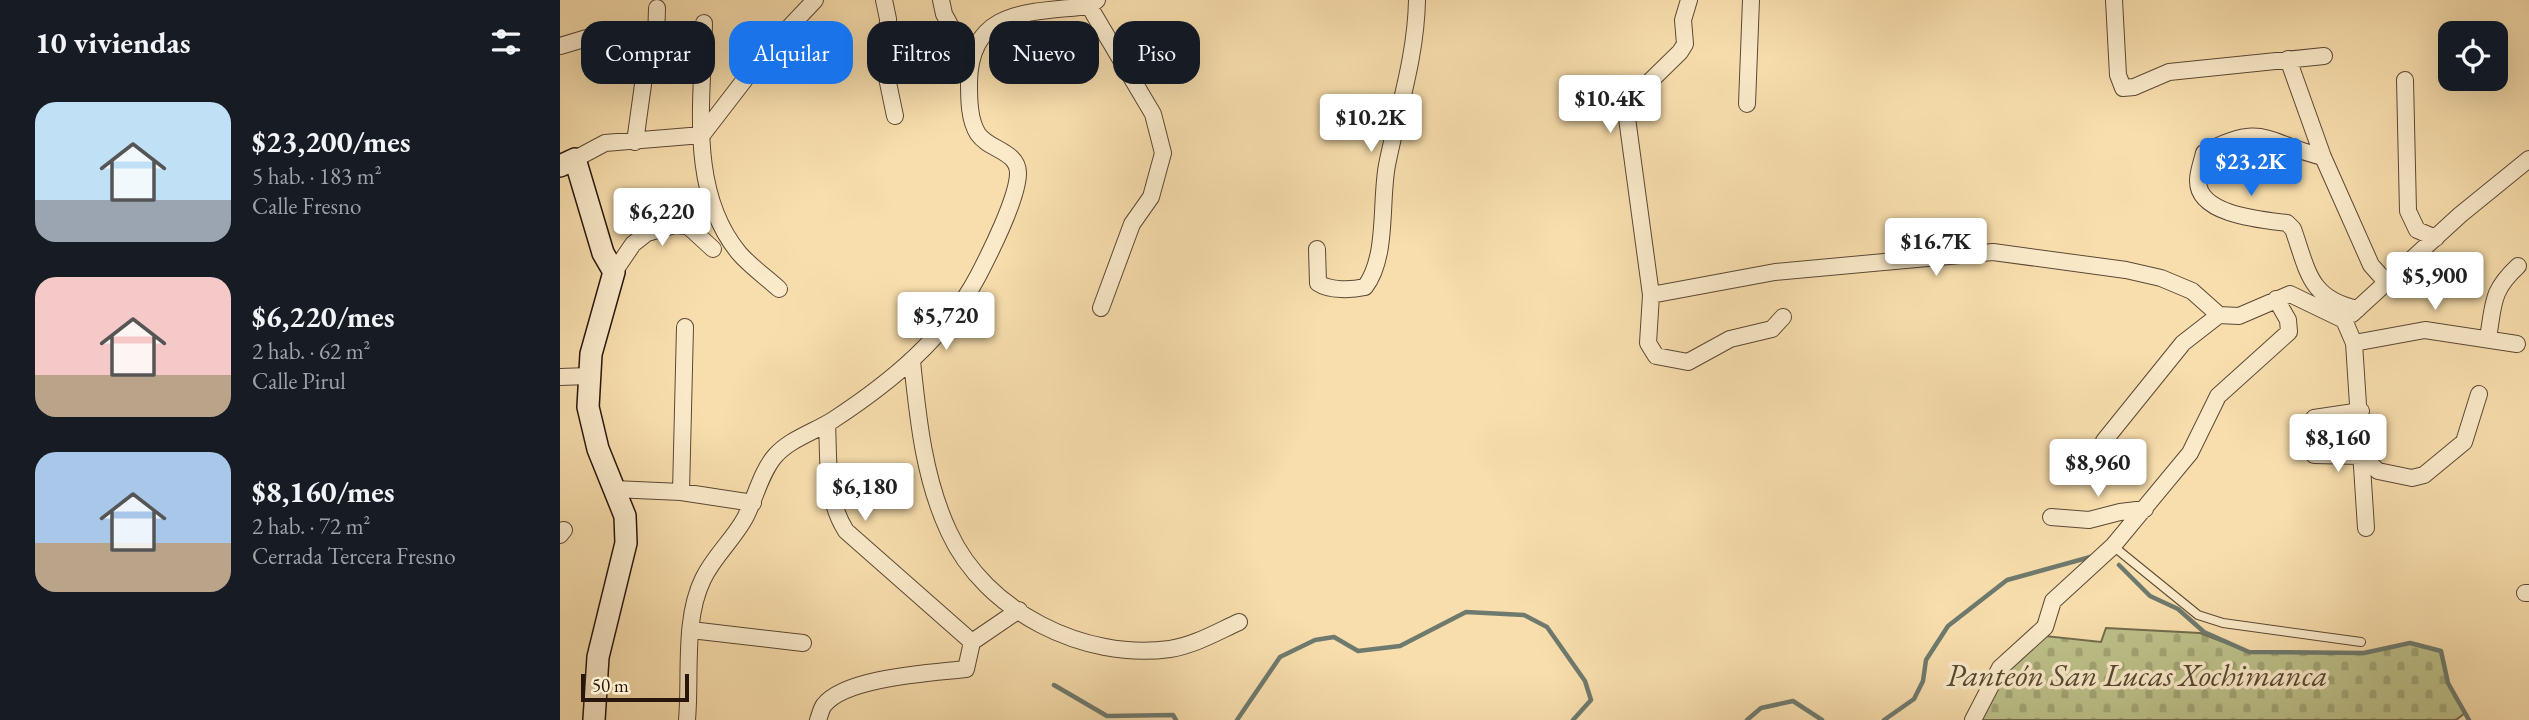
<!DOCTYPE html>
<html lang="es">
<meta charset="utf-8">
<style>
body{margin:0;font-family:"EB Garamond",serif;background:#20242c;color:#f1f3f6;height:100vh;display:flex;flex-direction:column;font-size:26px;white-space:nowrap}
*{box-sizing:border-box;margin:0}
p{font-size:23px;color:#9ea1a6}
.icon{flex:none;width:38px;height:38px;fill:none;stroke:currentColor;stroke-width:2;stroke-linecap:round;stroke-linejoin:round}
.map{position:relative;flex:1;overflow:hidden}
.sheet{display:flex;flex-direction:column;background:#171b24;width:560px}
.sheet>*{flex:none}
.guide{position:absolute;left:21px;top:21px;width:665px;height:63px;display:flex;gap:14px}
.buttons{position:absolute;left:1878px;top:21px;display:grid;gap:14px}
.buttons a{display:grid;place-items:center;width:70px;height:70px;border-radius:14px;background:#171b24;box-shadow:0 7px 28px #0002;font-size:35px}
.scale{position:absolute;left:21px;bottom:18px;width:108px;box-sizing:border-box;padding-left:7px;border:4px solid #28160d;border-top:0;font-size:19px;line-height:24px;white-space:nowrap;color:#28160d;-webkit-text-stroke:5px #faeaca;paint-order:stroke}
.price{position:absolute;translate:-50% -60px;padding:0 16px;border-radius:7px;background:#fff;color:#222;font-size:23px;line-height:46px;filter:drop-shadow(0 2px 4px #0008)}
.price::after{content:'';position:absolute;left:50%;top:42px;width:21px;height:16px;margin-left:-10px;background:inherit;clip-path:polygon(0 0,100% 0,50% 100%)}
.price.on{background:#1a73e8;color:#fff}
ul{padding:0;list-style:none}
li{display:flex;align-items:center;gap:21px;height:175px;padding:0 35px}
li span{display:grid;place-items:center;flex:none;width:196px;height:140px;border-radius:21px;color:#555}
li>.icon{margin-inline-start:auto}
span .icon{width:84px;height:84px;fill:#fffc;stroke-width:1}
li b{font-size:30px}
h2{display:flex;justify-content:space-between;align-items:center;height:84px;padding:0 35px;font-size:30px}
.tag{padding:0 24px;border-radius:21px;background:#171b24;box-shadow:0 7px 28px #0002;font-size:24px;line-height:63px}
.tag.on{background:#1a73e8;color:#fff}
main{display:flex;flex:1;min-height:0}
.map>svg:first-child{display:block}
</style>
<main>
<section class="sheet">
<h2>10 viviendas<svg class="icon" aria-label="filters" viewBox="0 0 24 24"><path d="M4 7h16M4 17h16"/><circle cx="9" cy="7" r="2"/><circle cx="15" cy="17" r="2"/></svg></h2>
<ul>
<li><span style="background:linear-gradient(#bfe0f5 70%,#9aa5b1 0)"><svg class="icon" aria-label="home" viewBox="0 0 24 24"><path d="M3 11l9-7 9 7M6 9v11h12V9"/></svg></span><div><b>$23,200/mes</b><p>5 hab. · 183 m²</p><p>Calle Fresno</p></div></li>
<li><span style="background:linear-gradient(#f6c9c9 70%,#b9a48a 0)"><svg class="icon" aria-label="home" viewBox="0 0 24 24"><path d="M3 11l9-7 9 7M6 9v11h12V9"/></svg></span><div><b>$6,220/mes</b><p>2 hab. · 62 m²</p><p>Calle Pirul</p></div></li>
<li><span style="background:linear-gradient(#a9c7e8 65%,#b9a48a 0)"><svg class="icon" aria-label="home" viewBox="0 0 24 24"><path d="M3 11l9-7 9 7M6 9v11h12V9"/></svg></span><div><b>$8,160/mes</b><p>2 hab. · 72 m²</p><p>Cerrada Tercera Fresno</p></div></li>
</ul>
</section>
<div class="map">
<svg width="1969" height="720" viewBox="0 0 1969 720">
<defs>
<pattern id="cemetery-stones" width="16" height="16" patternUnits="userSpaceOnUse" patternTransform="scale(1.75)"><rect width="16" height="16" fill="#bdc18a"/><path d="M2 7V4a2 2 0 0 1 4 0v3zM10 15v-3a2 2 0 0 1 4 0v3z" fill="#a2a576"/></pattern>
</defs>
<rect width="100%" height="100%" fill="#f8dead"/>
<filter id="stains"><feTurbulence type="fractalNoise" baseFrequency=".00286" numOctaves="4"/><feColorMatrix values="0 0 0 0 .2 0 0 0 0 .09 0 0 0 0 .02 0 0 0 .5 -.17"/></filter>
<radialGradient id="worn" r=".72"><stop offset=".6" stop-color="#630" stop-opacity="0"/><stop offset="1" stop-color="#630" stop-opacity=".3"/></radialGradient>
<path fill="url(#cemetery-stones)" stroke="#726c4c" stroke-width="2" d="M1546 628 1640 633 1689 652 1804 653 1850 643 1881 651 1888 683 1905 713 1896 720H1421L1445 672 1485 636 1541 642Z"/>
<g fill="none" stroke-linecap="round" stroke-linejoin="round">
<path stroke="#6e7a6e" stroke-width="4.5" d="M1559 565 1590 596 1618 609 1644 632 1689 652 1804 653 1850 643 1881 651 1888 683 1909 720
M494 685 547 716 613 715 616 720
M677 720 720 657 755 640 774 637 798 651 840 646 906 612 964 615 987 627 1025 681 1031 700 1013 720
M1187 720 1201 708 1233 701 1262 720
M1324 720 1354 699 1363 681 1366 660 1388 626 1447 580 1534 556"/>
<g stroke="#5c4835" stroke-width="10">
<path id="lane" d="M1553 546 1638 615 1663 623 1801 642"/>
</g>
<g stroke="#5c4835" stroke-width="18">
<path id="street" d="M324 0 328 19 326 73 335 116
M381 0 384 14 410 62
M1129 0 1123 20 1125 44 1120 52 1072 99 1067 118 1091 295 1088 343 1096 356 1128 362 1170 339 1212 329 1223 317
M1554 0 1558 75 1563 88 1574 87 1609 72 1764 56
M529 6 593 114 603 153 591 197 572 224 541 308
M144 23C143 98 127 190 179 253 190 266 206 277 219 289
M0 46 27 38
M1728 59 1763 157 1811 265 1827 283
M1845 80 1848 211 1857 230 1876 238
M1187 104 1191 0
M75 142 86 63 96 40 97 8
M1763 157C1705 143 1704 121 1644 153 1642 162 1638 172 1638 180 1637 215 1702 220 1727 223L1733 229C1748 271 1749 299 1798 309
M15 159 45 143 142 135 206 52 255 0
M757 249 758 283C770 291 792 290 805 287 828 257 820 202 827 165 838 110 856 57 857 0
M54 272 73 244 87 233 114 225 128 226 153 249
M1091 295 1215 272 1433 252 1566 270 1601 278 1632 291 1659 315
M1792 314 1900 215 1969 159
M1659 315 1679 316 1730 294 1784 320 1794 343 1806 528
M1928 338C1934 303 1931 291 1958 266
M1794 343 1865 330 1957 344
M352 361C358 419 364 479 389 532 425 611 524 661 610 649 635 645 657 632 679 622
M0 377 29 376
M1754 418 1801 411
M267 424C269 461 265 498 286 531L412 642
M1544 441 1623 343 1659 315
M1754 455 1802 456
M1802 456 1818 471 1852 478 1864 475 1904 442 1919 394
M54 489 121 492 193 503
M121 492 125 327
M1491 517 1529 520 1560 512 1585 509
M0 535 4 530
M1965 593H1969
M131 630 243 643
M412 642 459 610
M127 720C131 675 123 620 143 579 154 556 173 540 185 518 195 499 201 472 215 456 230 439 254 432 273 420 331 382 385 338 418 276 430 253 458 197 458 173 458 151 429 150 418 134 409 120 409 99 409 83 410 7 471 13 529 6L537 0
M258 720C260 715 261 709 264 705 286 677 372 673 406 669L412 642
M1413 720 1440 668 1485 627 1493 601 1553 546 1630 453 1658 396 1729 332 1728 320 1716 299"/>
</g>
<g stroke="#28160d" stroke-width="24">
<path id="secondary" d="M0 166 15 159 43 253 54 272 31 354 28 407 38 449 65 516 66 543 38 657 34 720"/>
</g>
<use href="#lane" stroke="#faeaca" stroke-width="8"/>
<use href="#street" stroke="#faeaca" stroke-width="16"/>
<use href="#secondary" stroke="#faeaca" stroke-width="21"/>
</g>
<g text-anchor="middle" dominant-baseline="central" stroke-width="7" stroke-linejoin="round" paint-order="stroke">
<g font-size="32" font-style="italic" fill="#554932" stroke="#faeaca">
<text x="1577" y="675">Panteón San Lucas Xochimanca</text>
</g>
</g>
<rect width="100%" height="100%" filter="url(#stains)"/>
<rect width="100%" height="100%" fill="url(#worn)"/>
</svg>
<div class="buttons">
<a><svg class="icon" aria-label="locate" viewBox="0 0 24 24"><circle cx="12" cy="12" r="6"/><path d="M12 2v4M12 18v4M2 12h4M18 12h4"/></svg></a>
</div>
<div class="scale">50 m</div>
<b class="price" style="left:1050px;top:135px">$10.4K</b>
<b class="price" style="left:811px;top:154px">$10.2K</b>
<b class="price on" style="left:1691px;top:198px">$23.2K</b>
<b class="price" style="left:102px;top:248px">$6,220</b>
<b class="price" style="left:1376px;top:278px">$16.7K</b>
<b class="price" style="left:1875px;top:312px">$5,900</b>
<b class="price" style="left:386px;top:352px">$5,720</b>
<b class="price" style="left:1778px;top:474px">$8,160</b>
<b class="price" style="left:1538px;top:499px">$8,960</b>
<b class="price" style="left:305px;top:523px">$6,180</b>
<div class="guide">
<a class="tag">Comprar</a>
<a class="tag on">Alquilar</a>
<a class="tag">Filtros</a>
<a class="tag">Nuevo</a>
<a class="tag">Piso</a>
</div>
</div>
</main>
